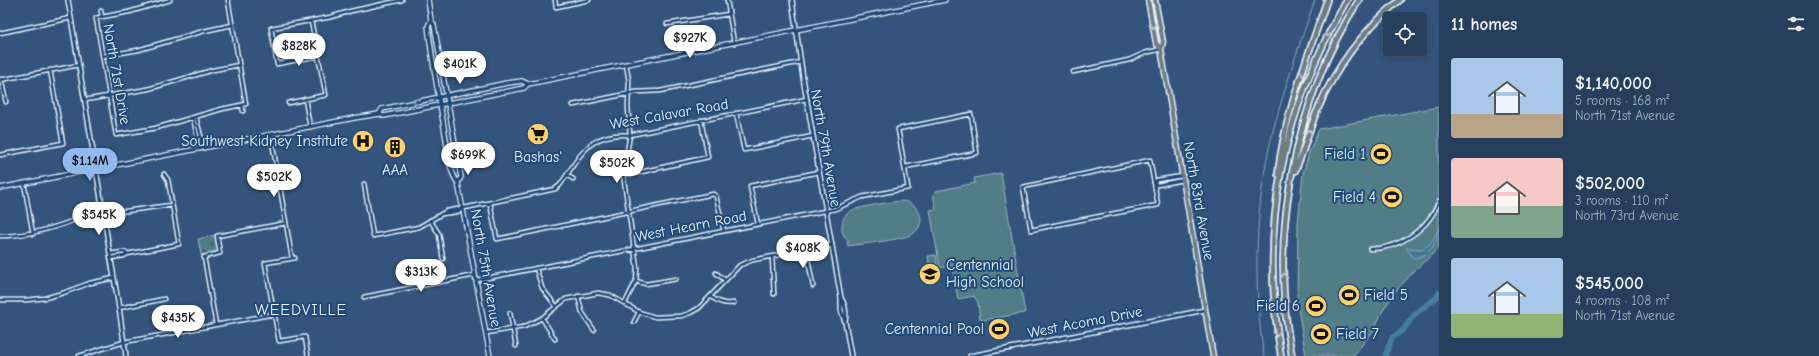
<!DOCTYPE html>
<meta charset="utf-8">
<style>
body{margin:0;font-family:"Comic Neue",sans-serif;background:#2e4663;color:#f1f3f6;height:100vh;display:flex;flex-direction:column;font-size:15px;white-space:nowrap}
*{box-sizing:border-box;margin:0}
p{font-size:13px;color:#a4afbc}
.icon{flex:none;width:22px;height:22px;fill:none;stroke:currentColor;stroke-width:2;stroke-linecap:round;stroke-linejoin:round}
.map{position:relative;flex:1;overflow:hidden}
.drawer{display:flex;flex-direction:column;background:#263f5d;width:380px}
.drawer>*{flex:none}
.buttons{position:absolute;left:1383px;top:12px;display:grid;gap:8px}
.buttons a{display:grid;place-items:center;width:44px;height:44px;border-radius:4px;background:#263f5d;box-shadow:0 2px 10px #0003,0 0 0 1px #425872;font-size:20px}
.price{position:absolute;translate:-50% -34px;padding:0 9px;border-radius:14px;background:#fff;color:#222;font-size:13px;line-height:26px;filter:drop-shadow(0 1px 2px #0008)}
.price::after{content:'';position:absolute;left:50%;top:24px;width:12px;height:9px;margin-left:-6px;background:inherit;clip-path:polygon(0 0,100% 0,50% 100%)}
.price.on{background:#90b9f0;color:#111}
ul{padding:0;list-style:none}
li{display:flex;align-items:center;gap:12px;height:100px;padding:0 12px}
li span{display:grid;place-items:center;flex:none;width:112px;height:80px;border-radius:4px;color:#555}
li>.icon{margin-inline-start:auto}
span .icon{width:48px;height:48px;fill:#fffc;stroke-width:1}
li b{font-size:17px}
h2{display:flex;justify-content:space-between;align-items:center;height:48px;padding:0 12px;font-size:17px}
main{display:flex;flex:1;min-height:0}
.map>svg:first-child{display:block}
</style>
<main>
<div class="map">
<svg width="1439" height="356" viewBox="0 0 1439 356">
<defs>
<pattern id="cemetery-stones" width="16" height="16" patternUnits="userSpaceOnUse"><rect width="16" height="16" fill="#527d86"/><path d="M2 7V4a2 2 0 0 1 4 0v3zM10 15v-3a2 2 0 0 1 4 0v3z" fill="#4d656b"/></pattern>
<pattern id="water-rules" width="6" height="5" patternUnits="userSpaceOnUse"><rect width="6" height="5" fill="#467ea0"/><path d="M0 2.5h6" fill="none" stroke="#466679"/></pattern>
</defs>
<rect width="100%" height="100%" fill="#33547c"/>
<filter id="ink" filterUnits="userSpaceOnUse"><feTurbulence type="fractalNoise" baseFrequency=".025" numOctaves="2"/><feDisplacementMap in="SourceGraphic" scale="8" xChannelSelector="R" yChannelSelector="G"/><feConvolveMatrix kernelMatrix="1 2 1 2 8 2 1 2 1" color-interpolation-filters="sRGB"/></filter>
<g filter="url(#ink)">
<path fill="#527d86" stroke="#9db7bf" d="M1439 107V248L1416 269 1394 293 1381 314 1374 330 1353 356H1306L1297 303 1298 223 1303 173 1310 150 1319 129Z
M1001 173 1025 313 983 320 980 319 978 303 974 296 958 299 952 268 968 265V263L940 268 930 210 936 209 933 194 936 191 975 183 974 178Z
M903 201C919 203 928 222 914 233 905 240 861 244 848 246L847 242H850C845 238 841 233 842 226 842 220 845 214 851 211 861 206 892 202 903 201Z
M936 255 938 271 930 272 928 256Z"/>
<path fill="url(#cemetery-stones)" stroke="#9db7bf" d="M215 235 218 253 201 255 198 239Z"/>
<path fill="url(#water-rules)" stroke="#87acc3" d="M1439 226C1439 241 1429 258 1413 258L1411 254 1406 248C1411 247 1414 249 1419 249 1430 249 1436 235 1439 226Z
M1004 321 1006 331 998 333 997 330H996L997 336 992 335 989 332 988 330 997 328 996 323Z"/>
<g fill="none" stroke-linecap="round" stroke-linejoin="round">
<path stroke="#87acc3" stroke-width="1" d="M1264 356C1252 281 1255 201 1274 127 1286 84 1300 42 1315 0"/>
<path stroke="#467ea0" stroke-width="5.5" d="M1385 356 1392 338 1403 330 1415 314 1436 298 1439 293"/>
<g stroke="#e8f1f8" stroke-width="5.5">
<path id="minor" d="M170 0 129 12 96 18 116 135 156 128 222 109 246 104 228 0
M555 0 556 7 589 0
M727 0 734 43
M101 11 102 17
M667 24 729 14
M0 33 71 18
M103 56 138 50 204 31 232 25
M318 56 277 64 271 28 331 17 351 11 402 0
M1073 72 1129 60 1145 53 1161 49
M1 79 6 102
M0 80 79 65
M305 99 310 127
M85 100 148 89 213 70 239 65
M288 103 326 95 311 21
M242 105 243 111
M573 105 636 92 660 91 801 62
M736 113 744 150 813 136
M196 117 204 148
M193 118 200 149
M271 135 292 258
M0 155 63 143 50 70
M1150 160 1158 205C1116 213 1074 221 1031 230L1023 187Z
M616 174H632L708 157 701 120
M567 175 573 179
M24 183 33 234
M1154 183 1157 185 1183 180
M1154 183 1157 180 1182 176
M364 184 373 236 419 227 447 211 469 207 555 189 560 185C581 155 588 132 630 135L807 99
M490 203 497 239C569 225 641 208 713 194L716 196 724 231
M103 214 172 205
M441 214 457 212 463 209
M104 218 116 216 119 214
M430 220 439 234 443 259
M758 224 750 186 819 172
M0 236C26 236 48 230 72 221
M806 249 813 286
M1370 249C1399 249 1429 229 1439 201
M110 254 123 252 127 253
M772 257 774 294
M110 258 124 256 127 254 179 244 168 180 164 174
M295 258 265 263 279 341 305 337 308 356
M536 268 542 288 556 306
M716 273 725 280
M477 280 835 209 862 197 908 188 898 129 971 114 977 153 905 167
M636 281 646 284 676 279
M578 296 582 312 594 330
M364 297 475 275
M711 297C719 302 725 305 734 303
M0 300H26L45 298 63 293 90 283 114 278
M625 303 636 281 637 268 623 174 630 135 628 107 629 81 626 64
M119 308 164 299
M510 313 516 346
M542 318 555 339
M634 322 639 312
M216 325 204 257 220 253 217 236 286 223
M486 333 524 327 542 318 566 299 598 293 610 295 639 312 655 317 681 316 690 313 699 308 740 265 753 260 832 245
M79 356 124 342 274 314"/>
</g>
<g stroke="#e8f1f8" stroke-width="6">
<path id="tertiary" d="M68 0 119 308 126 356
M792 0 803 78 841 298V310L845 322 851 356
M841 298C845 305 847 313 845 321
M970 356 1205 310"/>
</g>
<g stroke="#e8f1f8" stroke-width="6">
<path id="secondary" d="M428 0 431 20 434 25 461 177 458 183
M431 20 428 26C432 62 439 98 445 133 448 149 448 170 458 183L490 356
M379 114 382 109 507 83 522 81 528 84
M0 188 354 118 379 114 384 116 524 88 528 84 945 0"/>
</g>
<g stroke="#e8f1f8" stroke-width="7">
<path id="primary" d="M1148 0 1156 43 1161 49
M1155 0 1163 42 1161 49 1213 356"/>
</g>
<g stroke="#e8f1f8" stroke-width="8">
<path id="motorway" d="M1295 171C1304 152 1308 131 1317 111 1335 68 1363 30 1400 0
M1278 174C1284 115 1308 56 1327 0
M1281 356C1259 227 1281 113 1347 0
M1292 356C1268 238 1294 101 1359 0"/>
</g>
<use href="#minor" stroke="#1f4a7a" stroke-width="2.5"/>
<use href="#tertiary" stroke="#1f4a7a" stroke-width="3"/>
<use href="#secondary" stroke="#1f4a7a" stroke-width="3.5"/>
<use href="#primary" stroke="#6c7e84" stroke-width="4"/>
<use href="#motorway" stroke="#6c7e84" stroke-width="4.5"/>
</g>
<defs><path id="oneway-chevron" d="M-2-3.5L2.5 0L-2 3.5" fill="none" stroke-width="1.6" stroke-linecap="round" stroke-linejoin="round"/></defs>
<g stroke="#c3ced5">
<use href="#oneway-chevron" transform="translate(1153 26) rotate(80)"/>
<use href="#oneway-chevron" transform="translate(1328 34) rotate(116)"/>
<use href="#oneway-chevron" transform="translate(1303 73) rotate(108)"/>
<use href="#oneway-chevron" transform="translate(1309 132) rotate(-70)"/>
<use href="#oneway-chevron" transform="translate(1284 276) rotate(-92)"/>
<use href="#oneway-chevron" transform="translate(1277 334) rotate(81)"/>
</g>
<use stroke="#6f8dac" href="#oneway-chevron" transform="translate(416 102) rotate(169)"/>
</g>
<defs>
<g id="supermarket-disc" transform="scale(1.15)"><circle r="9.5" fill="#ffd166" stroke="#1f4a7a"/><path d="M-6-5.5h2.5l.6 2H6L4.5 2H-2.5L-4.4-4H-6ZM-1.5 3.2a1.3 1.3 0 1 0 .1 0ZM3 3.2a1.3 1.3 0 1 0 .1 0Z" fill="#111"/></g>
<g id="hospital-disc" transform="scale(1.15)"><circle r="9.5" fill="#ffd166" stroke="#1f4a7a"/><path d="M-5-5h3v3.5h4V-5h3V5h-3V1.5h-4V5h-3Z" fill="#111"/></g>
<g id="building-disc" transform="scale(1.15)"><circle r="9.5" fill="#ffd166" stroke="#1f4a7a"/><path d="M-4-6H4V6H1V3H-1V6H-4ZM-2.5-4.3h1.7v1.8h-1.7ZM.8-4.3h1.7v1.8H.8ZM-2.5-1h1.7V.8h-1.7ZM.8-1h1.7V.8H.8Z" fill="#111"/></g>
<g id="stadium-disc" transform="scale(1.15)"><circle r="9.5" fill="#ffd166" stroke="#1f4a7a"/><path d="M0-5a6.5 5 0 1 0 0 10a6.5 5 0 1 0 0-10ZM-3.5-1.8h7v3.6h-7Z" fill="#111"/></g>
<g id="school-disc" transform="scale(1.15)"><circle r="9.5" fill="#ffd166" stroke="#1f4a7a"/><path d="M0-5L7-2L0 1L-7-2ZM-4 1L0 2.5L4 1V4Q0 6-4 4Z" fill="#111"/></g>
</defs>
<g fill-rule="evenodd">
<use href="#supermarket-disc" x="538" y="134"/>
<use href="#hospital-disc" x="363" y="141"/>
<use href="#building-disc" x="395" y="147"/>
<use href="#stadium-disc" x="1381" y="154"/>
<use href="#stadium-disc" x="1392" y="197"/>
<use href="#school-disc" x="930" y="274"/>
<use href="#stadium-disc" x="1349" y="295"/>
<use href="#stadium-disc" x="1316" y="306"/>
<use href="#stadium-disc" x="999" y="329"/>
<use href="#stadium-disc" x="1321" y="334"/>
</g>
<g text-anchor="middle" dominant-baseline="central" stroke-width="4" stroke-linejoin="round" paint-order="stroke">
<g font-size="15" fill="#e8f1f8" stroke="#1f4a7a">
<text transform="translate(117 74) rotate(80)">North 71st Drive</text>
<text transform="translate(669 114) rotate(-10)">West Calavar Road</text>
<text transform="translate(826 148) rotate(80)">North 79th Avenue</text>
<text transform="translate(1199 201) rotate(80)">North 83rd Avenue</text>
<text transform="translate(691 226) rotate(-11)">West Hearn Road</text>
<text transform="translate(486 268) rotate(80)">North 75th Avenue</text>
<text transform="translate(1085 322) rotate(-11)">West Acoma Drive</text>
</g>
<g font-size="15" fill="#e8f1f8" stroke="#1f4a7a" text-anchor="end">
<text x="348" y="141">Southwest Kidney Institute</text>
<text x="1366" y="154">Field 1</text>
<text x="538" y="157" text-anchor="middle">Bashas'</text>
<text x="395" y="170" text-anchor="middle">AAA</text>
<text x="1376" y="197">Field 4</text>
<text x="946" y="265" text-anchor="start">Centennial<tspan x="946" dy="17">High School</tspan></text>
<text x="1364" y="295" text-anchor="start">Field 5</text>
<text x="1300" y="306">Field 6</text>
<text x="984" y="329">Centennial Pool</text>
<text x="1336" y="334" text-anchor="start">Field 7</text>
</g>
<g font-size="16" letter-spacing="1" fill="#e8f1f8" stroke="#1f4a7a">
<text x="301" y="310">WEEDVILLE</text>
</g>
</g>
</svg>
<div class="buttons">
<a><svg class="icon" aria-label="locate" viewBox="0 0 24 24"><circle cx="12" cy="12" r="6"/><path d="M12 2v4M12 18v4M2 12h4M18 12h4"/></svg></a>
</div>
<b class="price" style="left:690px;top:59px">$927K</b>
<b class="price" style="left:299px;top:67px">$828K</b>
<b class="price" style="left:460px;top:85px">$401K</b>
<b class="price" style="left:468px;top:176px">$699K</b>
<b class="price on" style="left:90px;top:182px">$1.14M</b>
<b class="price" style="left:617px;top:184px">$502K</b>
<b class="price" style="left:274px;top:198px">$502K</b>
<b class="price" style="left:99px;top:236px">$545K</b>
<b class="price" style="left:803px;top:269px">$408K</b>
<b class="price" style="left:421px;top:293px">$313K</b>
<b class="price" style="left:178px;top:339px">$435K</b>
</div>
<section class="drawer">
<h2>11 homes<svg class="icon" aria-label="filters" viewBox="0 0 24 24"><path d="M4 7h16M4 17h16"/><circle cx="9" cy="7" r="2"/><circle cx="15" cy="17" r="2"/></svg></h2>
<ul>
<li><span style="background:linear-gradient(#a9c7e8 70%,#b9a48a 0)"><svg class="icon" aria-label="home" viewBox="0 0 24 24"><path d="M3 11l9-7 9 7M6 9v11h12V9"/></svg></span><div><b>$1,140,000</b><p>5 rooms · 168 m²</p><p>North 71st Avenue</p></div></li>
<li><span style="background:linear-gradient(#f6c9c9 60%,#7fa58c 0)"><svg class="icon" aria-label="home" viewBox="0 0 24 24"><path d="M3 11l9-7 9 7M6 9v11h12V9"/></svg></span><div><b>$502,000</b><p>3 rooms · 110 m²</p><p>North 73rd Avenue</p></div></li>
<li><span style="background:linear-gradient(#a9c7e8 70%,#8fb573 0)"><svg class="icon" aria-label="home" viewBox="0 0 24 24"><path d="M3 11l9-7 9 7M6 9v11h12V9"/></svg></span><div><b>$545,000</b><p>4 rooms · 108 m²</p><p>North 71st Avenue</p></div></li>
</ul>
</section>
</main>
